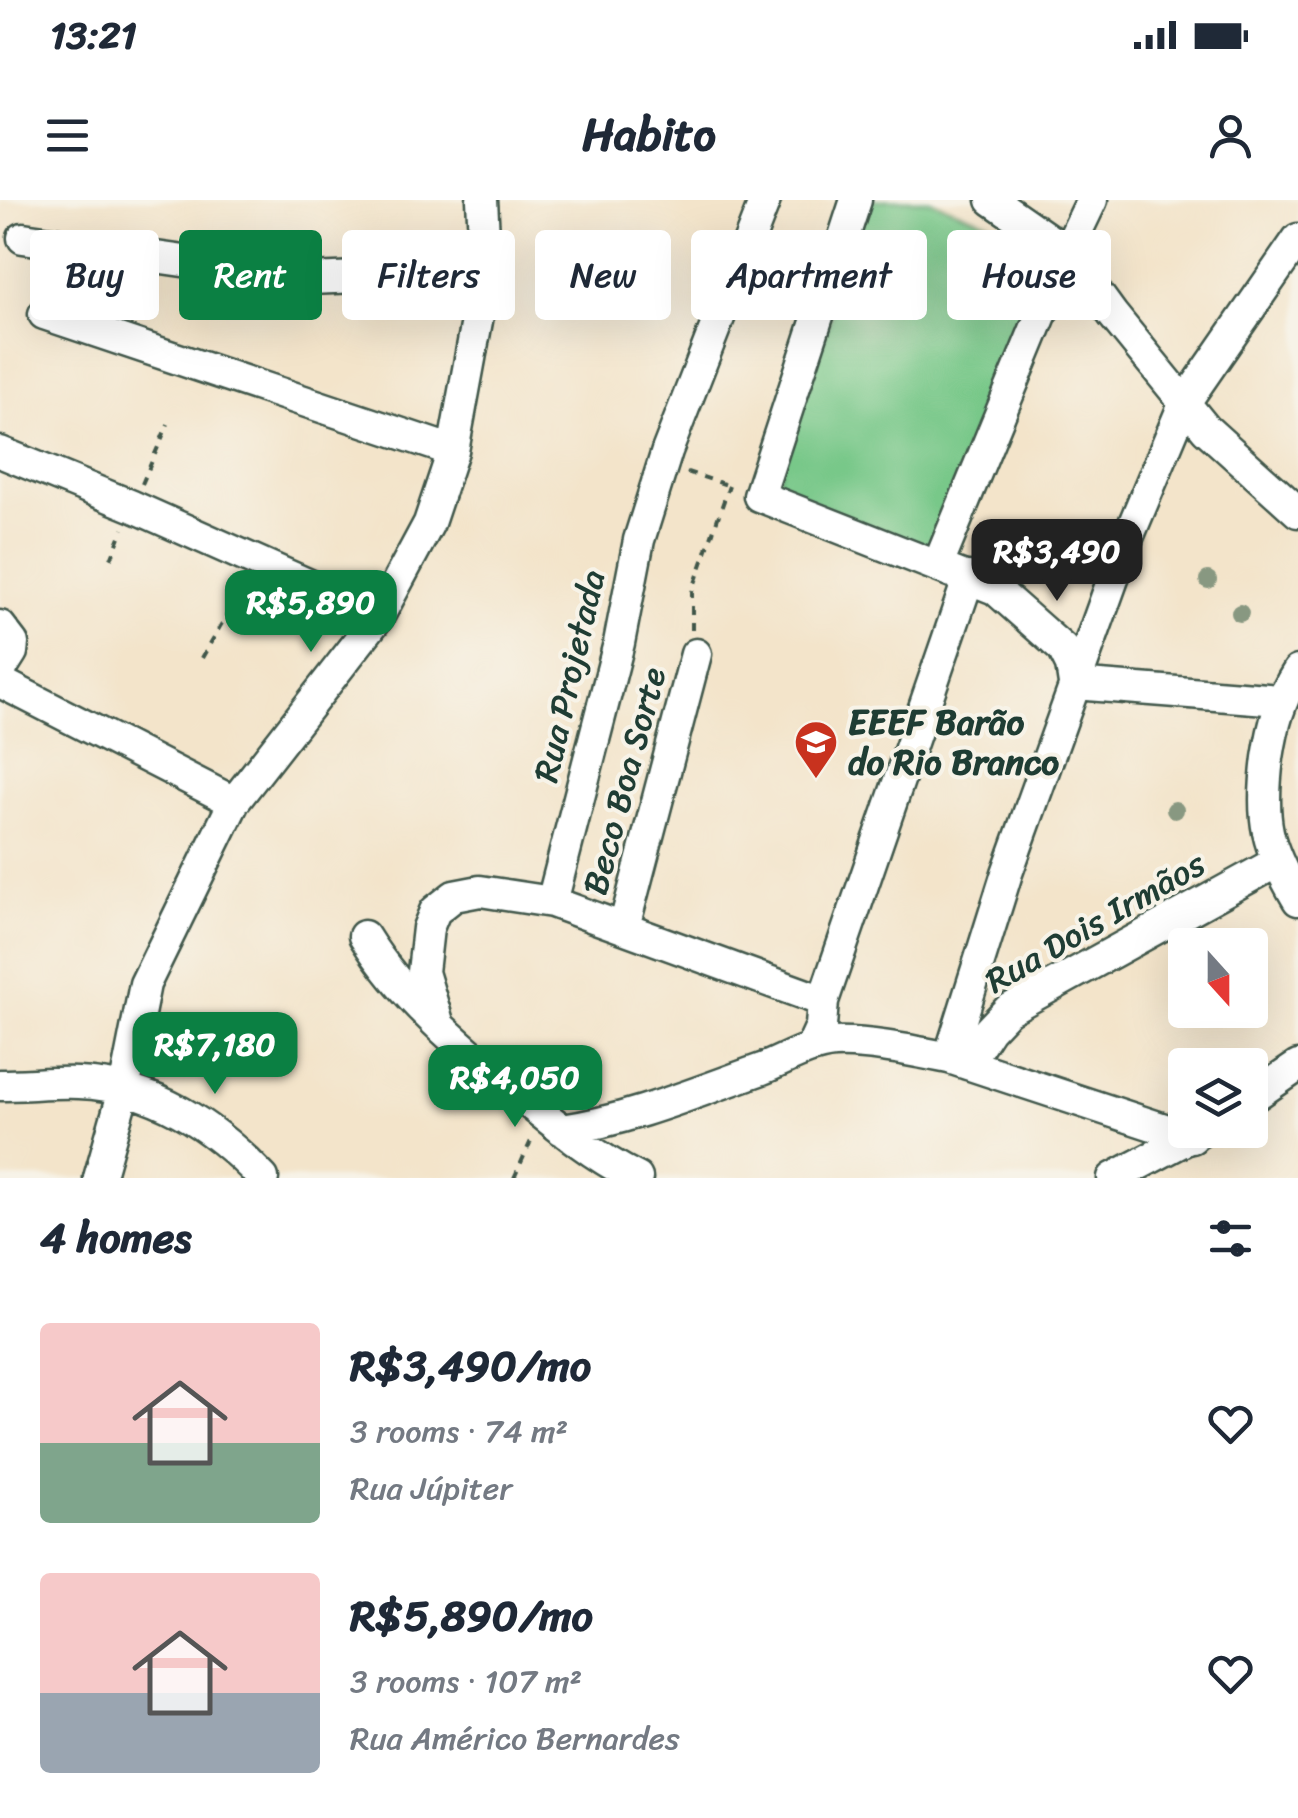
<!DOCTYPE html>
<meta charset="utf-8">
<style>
body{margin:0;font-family:Sriracha,sans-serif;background:#f6f6f7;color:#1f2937;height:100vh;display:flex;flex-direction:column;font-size:38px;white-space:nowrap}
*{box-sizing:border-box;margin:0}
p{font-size:32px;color:#747a83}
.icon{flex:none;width:55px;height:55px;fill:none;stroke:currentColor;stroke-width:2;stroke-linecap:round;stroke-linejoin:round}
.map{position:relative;height:978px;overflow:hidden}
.drawer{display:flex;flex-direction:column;background:#fff;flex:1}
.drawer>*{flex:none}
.hud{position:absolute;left:30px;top:30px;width:1240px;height:90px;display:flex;gap:20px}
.needle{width:65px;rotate:159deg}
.controls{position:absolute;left:1168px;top:728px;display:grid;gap:20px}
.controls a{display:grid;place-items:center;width:100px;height:100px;border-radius:10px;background:#fff;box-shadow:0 10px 40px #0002;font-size:50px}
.price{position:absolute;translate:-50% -85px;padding:0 22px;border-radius:20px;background:#0b8043;color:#fff;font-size:32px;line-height:65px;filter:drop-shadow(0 2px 5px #0008)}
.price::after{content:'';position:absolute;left:50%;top:60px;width:30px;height:22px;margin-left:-15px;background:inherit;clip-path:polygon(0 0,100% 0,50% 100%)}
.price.on{background:#222;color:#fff}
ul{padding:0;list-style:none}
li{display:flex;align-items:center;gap:30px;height:250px;padding:0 40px}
li span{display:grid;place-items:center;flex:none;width:280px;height:200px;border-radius:10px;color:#555}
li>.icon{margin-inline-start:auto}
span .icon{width:120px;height:120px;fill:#fffc;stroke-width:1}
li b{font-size:42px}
h2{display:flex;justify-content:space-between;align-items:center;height:120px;padding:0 40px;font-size:42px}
.pill{padding:0 35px;border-radius:10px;background:#fff;box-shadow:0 10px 40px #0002;font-size:35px;line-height:90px}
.pill.on{background:#0b8043;color:#fff}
.status{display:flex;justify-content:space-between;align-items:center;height:70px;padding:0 50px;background:#fff;direction:ltr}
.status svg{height:28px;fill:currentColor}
header{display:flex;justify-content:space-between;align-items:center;height:130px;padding:0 40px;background:#fff;font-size:45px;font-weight:700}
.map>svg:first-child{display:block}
</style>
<div class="status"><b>13:21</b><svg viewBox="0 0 49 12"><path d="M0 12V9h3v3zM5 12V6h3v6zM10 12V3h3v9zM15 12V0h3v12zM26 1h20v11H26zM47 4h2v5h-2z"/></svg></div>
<header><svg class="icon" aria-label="menu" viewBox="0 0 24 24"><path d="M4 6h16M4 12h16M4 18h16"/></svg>Habito<svg class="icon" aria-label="person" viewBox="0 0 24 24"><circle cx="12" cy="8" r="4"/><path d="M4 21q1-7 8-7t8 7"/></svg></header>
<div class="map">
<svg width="1298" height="978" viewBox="0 0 1298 978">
<rect width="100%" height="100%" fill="#f7f3e8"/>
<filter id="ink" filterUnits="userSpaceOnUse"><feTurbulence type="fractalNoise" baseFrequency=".01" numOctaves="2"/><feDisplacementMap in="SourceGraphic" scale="20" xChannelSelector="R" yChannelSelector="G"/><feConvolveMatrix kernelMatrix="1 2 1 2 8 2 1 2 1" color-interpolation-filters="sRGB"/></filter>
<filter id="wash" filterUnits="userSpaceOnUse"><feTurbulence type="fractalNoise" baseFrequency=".0048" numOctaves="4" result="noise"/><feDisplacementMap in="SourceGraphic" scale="40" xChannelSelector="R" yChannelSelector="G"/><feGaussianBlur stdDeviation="2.25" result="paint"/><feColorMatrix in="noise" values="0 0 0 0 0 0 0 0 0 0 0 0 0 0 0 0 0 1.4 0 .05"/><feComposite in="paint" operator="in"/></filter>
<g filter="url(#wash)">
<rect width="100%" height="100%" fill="#f3e4ca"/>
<path fill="#78c889" stroke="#4c825e" stroke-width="2.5" d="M868 0H929L1052 47 937 353 774 293Z"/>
</g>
<g filter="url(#ink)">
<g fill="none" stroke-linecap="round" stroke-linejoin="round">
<g stroke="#3f564a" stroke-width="35">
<path id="minor" d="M856 0 759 296 995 389 1063 449 1071 465 1074 484 1280 500
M992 0 1067 52 1113 115 1206 229 1298 312
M23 38 309 79 486 72
M44 114 453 251
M0 252 132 306 379 416
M938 365 1067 52 1092 0
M0 426 13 443 12 452 0 471
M1298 471C1280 499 1273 525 1268 558 1260 621 1266 645 1298 700
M0 482 234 602
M552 702 619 443 639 340 667 251 765 0
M624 727 696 454
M364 736C403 799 462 848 519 895 557 926 593 956 637 978
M438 822 423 772 428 728 435 711 454 696 480 691 552 702 823 801
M811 848 821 826 823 801 969 377
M949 858 1007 673 1127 340 1184 204 1298 39
M967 864 989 830 1008 810 1277 662
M0 885C26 885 53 882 79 883 154 886 213 925 263 978
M1250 899 1298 866
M562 930C630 920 697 892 762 869 785 860 809 845 834 843 866 841 918 852 949 858L1192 938
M99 978 124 890 145 784 234 602 379 416 429 323 453 251 486 72 482 0
M1113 978 1198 933"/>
</g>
<path stroke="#3f564a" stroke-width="4" stroke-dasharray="8 8" stroke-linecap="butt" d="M687 272 730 286
M142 284 168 224
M111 359 123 329
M692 430V392L729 286
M202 458 245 383
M514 978 531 941"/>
<use href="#minor" stroke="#fff" stroke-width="30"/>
</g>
<g fill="#889881">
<circle cx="1208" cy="380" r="9"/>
<circle cx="1240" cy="413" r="9"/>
<circle cx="1175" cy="610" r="9"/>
</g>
</g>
<defs>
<g id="school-pin" transform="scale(2.25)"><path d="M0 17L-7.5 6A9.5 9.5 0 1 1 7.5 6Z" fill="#c8321e" stroke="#f7f3e8"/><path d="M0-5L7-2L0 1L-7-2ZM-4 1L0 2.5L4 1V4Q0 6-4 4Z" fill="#fff"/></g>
</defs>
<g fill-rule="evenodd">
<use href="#school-pin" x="816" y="542"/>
</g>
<g text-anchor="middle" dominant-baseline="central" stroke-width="8" stroke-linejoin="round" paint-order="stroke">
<g font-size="35" fill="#1f3d34" stroke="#f7f3e8">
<text transform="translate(569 476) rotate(-77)">Rua Projetada</text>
<text transform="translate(624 581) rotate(-75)">Beco Boa Sorte</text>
<text transform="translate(1095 722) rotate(-30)">Rua Dois Irmãos</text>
</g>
<g font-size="35" font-weight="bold" fill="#1f3d34" stroke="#f7f3e8" text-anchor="start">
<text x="848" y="522">EEEF Barão<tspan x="848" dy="40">do Rio Branco</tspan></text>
</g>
</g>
</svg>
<div class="controls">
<a><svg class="needle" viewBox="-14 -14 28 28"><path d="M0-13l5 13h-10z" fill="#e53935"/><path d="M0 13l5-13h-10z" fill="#747a83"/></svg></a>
<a><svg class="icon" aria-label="layers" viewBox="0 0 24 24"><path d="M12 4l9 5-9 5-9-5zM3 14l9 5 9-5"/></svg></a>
</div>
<b class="price on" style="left:1057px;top:404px">R$3,490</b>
<b class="price" style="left:311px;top:455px">R$5,890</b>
<b class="price" style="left:215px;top:897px">R$7,180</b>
<b class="price" style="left:515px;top:930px">R$4,050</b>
<div class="hud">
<a class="pill">Buy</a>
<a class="pill on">Rent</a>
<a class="pill">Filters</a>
<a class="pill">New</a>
<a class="pill">Apartment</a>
<a class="pill">House</a>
</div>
</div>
<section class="drawer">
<h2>4 homes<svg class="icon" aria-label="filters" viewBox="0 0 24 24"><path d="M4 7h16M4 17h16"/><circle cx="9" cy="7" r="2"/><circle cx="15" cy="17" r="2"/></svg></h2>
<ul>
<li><span style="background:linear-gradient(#f6c9c9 60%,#7fa58c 0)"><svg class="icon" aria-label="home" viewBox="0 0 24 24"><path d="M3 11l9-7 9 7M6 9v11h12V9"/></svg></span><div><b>R$3,490/mo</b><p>3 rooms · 74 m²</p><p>Rua Júpiter</p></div><svg class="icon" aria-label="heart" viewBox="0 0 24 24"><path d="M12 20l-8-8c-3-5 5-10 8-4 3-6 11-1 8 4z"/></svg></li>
<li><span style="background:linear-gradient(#f6c9c9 60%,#9aa5b1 0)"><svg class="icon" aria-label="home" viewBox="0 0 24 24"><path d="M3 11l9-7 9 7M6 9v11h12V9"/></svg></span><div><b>R$5,890/mo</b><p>3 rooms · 107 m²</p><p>Rua Américo Bernardes</p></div><svg class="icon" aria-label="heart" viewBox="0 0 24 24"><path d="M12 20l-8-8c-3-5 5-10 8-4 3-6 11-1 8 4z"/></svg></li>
</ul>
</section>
